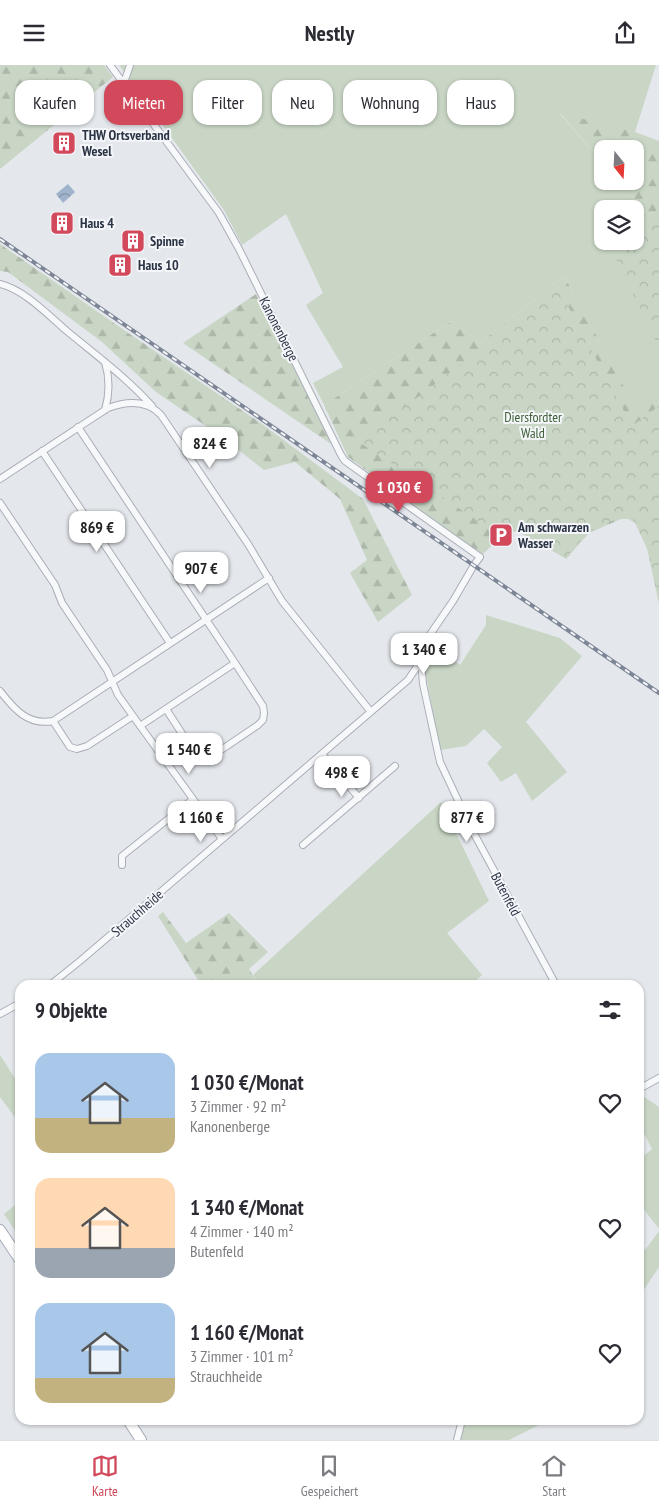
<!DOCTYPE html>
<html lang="de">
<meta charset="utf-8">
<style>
body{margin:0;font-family:"PT Sans Narrow",sans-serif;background:#f2f2f3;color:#2b2b33;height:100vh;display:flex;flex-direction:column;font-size:19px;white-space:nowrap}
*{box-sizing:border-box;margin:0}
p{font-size:16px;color:#7c7c81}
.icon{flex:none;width:28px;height:28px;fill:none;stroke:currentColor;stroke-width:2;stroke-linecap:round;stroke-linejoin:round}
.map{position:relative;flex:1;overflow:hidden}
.panel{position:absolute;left:15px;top:915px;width:629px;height:445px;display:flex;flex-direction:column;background:#fff;border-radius:15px;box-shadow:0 1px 4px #0004}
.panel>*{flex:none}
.guide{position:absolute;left:15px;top:15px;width:630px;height:45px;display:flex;gap:10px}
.needle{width:32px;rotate:162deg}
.tools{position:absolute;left:594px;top:75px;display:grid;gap:10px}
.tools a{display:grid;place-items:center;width:50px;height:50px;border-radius:10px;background:#fff;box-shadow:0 1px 4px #0004;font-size:25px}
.price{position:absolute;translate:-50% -42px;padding:0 11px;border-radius:10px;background:#fff;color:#222;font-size:16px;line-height:32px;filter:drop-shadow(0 1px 2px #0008)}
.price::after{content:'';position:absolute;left:50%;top:30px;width:15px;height:11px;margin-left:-8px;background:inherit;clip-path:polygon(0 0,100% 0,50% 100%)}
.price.current{background:#d1495b;color:#fff}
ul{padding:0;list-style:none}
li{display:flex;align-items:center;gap:15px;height:125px;padding:0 20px}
li span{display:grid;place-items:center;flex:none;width:140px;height:100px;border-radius:15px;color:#555}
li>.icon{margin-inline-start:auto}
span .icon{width:60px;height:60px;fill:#fffc;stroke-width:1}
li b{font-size:21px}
h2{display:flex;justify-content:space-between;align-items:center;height:60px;padding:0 20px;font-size:21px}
.pill{padding:0 18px;border-radius:15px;background:#fff;box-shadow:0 1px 4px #0004;font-size:18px;line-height:45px}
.pill.current{background:#d1495b;color:#fff}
header{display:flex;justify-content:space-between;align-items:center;height:65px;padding:0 20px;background:#fff;font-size:22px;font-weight:600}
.dock{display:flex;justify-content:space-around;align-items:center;height:70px;border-top:1px solid #e1e1e2;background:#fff;font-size:14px;color:#7c7c81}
.dock a{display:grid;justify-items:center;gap:2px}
.dock .current{color:#d1495b}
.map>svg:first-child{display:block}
</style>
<header><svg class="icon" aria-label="menu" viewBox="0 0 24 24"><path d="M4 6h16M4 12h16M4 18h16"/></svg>Nestly<svg class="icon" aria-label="share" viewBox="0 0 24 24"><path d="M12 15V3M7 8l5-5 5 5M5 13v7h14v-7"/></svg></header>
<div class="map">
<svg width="659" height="1375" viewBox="0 0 659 1375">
<defs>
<pattern id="forest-firs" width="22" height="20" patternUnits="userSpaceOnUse" patternTransform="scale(1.25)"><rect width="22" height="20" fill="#c9d6c5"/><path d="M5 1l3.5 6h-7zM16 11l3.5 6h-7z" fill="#adb8ab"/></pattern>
<pattern id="park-crowns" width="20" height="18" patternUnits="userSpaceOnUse" patternTransform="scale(1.25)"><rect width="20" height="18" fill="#c9d6c5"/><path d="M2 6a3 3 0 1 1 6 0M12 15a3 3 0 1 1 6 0" fill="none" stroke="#adb8ab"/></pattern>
<pattern id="water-waves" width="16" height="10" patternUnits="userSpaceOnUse" patternTransform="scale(1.25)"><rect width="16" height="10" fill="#9fb4cc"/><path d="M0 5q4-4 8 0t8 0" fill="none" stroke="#8293a7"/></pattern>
</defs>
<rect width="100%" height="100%" fill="#e4e7ec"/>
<path fill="#c9d6c5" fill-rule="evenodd" d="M119 0H656L635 67 560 49 602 97V116H619L648 150 659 145V336L637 347 564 211 480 278 452 256 324 340 313 318 343 302 306 240 323 228 286 149 242 180 224 145ZM602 144H635V176H602Z
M486 550 560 573 582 591 526 657 567 707 532 736 516 708 501 717 487 698 502 682 484 664 466 681 440 685 424 599 427 586 431 577 460 600 486 560Z
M441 737 489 836 447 868 482 910 471 920H259L253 910Z
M0 990 20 1021V1059L0 1032Z
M639 1029H640L659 1042V1164L639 1138V1095L652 1084 639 1059Z
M20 1136V1173L4 1149Z
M659 1166V1202L639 1232V1182L645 1185Z
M465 1355H549L509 1375H461Z"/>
<path fill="url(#forest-firs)" d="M0 0H104L113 12 0 104Z
M560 48 635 67 659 76V145L648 150 619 116H635V84H602V97Z
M0 179 121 263 262 359 363 434 412 530 378 557 350 508 367 495 340 434 295 397 264 405 222 372 156 327 102 277 8 207 0 206Z
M564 211 637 346 659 336V539L647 483 638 460 628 454H621L589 468 566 494 516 457 482 490 348 392 324 340 452 256 480 278Z
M256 229 321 354 331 379 183 278Z
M163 847 186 878 229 848 268 887 249 904 259 920H201L158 851Z"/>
<path fill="url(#park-crowns)" d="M659 148V282L611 184 622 176H635V166Z
M559 224 632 361 659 341V530L649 488 630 447 588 468 565 493 517 466 499 470 359 377Z"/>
<path fill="url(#water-waves)" d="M68 119 75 127 63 138 56 129Z"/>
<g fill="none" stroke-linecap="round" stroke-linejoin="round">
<g stroke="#a9aeb7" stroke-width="8">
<path id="street" d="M124 18 130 0
M0 219C25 225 49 251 68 267 97 291 127 313 152 341
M105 345C110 328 110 314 105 297
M78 362 235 598 140 661
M42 386 170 578
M0 414 108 343C127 336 147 335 161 350L248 479 282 536 371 647
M0 438 55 520 62 538 107 605 118 630 133 651 87 681 77 684 70 682 53 656
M421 595 423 619 440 697 471 763 556 920
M0 626C14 644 28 661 53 656L269 513
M166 644 192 684 198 690 202 692 212 691 258 660 263 655 264 648 263 641 235 598
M133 651 193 734
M322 689 359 733
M303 780 395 701
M122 800V791L193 734 222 774
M50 920 80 896 408 615 416 603 429 571 453 536 474 500 480 492 345 396 341 390 239 184 219 148 110 0
M0 949 20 938
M639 1024 659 1013
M457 1375 462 1355"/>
</g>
<g stroke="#a3abb8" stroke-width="12">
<path id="primary" d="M0 1165 20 1195
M128 1355 141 1375"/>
</g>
<use href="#street" stroke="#f7f8fa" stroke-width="6"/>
<use href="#primary" stroke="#fff" stroke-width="10"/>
<g stroke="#7d8696" stroke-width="4">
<path id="rail" d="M0 174 659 628"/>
</g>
<use href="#rail" stroke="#f4f6f9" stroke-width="2" stroke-dasharray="5.5" stroke-linecap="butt"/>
</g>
<defs>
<g id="building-square" transform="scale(1.25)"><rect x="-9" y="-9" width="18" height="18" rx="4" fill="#d1495b" stroke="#f4f6f9"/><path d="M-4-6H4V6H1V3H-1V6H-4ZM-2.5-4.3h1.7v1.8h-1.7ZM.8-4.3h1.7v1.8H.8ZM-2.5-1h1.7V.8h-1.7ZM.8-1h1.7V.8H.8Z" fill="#fff"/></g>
<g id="parking-square" transform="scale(1.25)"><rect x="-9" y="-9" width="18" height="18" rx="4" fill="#d1495b" stroke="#f4f6f9"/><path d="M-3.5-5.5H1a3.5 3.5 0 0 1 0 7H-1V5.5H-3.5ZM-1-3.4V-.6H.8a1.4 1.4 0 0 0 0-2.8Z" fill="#fff"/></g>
</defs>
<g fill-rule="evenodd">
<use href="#building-square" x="64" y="78"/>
<use href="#building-square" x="62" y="158"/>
<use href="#building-square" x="133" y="176"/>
<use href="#building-square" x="120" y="200"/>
<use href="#parking-square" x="501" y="470"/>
</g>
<g text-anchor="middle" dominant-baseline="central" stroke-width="4" stroke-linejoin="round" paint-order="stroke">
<g font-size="14" font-weight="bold" fill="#2b3445" stroke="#f4f6f9" text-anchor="start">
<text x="82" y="70">THW Ortsverband<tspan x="82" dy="16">Wesel</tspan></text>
<text x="80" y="158">Haus 4</text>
<text x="150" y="176">Spinne</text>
<text x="138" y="200">Haus 10</text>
<text x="518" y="462">Am schwarzen<tspan x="518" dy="16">Wasser</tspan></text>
</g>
<g font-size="14" fill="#2b3445" stroke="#f4f6f9">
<text transform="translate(279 264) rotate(63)">Kanonenberge</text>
<text transform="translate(506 829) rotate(62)">Butenfeld</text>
<text transform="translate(137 848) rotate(-41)">Strauchheide</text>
</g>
<g font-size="14" fill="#3f6138" stroke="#f4f6f9">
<text x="533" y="352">Diersfordter<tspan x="533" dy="16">Wald</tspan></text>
</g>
</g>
</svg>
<div class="tools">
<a><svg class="needle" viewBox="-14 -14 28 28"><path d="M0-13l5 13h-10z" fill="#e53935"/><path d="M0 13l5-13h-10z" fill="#7c7c81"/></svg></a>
<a><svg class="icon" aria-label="layers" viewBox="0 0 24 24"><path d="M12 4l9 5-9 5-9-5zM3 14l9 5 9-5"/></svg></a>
</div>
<b class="price" style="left:210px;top:404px">824 €</b>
<b class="price current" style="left:399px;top:448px">1 030 €</b>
<b class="price" style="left:97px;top:488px">869 €</b>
<b class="price" style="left:201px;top:529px">907 €</b>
<b class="price" style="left:424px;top:610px">1 340 €</b>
<b class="price" style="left:189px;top:710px">1 540 €</b>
<b class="price" style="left:342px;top:733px">498 €</b>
<b class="price" style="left:201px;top:778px">1 160 €</b>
<b class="price" style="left:467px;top:778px">877 €</b>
<div class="guide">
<a class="pill">Kaufen</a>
<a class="pill current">Mieten</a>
<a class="pill">Filter</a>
<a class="pill">Neu</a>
<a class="pill">Wohnung</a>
<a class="pill">Haus</a>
</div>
<section class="panel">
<h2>9 Objekte<svg class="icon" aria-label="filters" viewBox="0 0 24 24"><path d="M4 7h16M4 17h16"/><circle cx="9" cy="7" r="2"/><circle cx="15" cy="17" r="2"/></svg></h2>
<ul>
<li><span style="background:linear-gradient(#a9c7e8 65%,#c2b280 0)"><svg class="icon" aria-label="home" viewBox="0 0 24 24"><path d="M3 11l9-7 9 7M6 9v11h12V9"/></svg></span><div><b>1 030 €/Monat</b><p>3 Zimmer · 92 m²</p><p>Kanonenberge</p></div><svg class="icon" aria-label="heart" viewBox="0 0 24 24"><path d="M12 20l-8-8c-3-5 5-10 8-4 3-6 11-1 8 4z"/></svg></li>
<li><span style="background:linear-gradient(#ffd9b3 70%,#9aa5b1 0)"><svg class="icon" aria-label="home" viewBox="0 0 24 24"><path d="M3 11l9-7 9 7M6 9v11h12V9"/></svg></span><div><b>1 340 €/Monat</b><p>4 Zimmer · 140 m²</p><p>Butenfeld</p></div><svg class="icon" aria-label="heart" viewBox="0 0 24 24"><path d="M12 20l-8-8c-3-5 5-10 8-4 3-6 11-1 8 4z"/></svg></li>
<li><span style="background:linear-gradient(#a9c7e8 75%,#c2b280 0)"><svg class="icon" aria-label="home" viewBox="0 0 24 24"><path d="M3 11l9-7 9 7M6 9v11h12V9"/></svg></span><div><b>1 160 €/Monat</b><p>3 Zimmer · 101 m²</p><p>Strauchheide</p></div><svg class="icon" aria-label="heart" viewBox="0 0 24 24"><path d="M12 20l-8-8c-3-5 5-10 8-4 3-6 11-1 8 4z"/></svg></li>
</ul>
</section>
</div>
<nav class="dock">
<a class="current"><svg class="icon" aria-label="map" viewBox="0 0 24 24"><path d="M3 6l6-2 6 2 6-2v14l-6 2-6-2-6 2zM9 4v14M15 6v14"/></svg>Karte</a>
<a><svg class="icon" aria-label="saved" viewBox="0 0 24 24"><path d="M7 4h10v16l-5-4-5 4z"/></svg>Gespeichert</a>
<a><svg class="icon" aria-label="home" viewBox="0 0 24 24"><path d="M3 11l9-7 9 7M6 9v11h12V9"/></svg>Start</a>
</nav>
